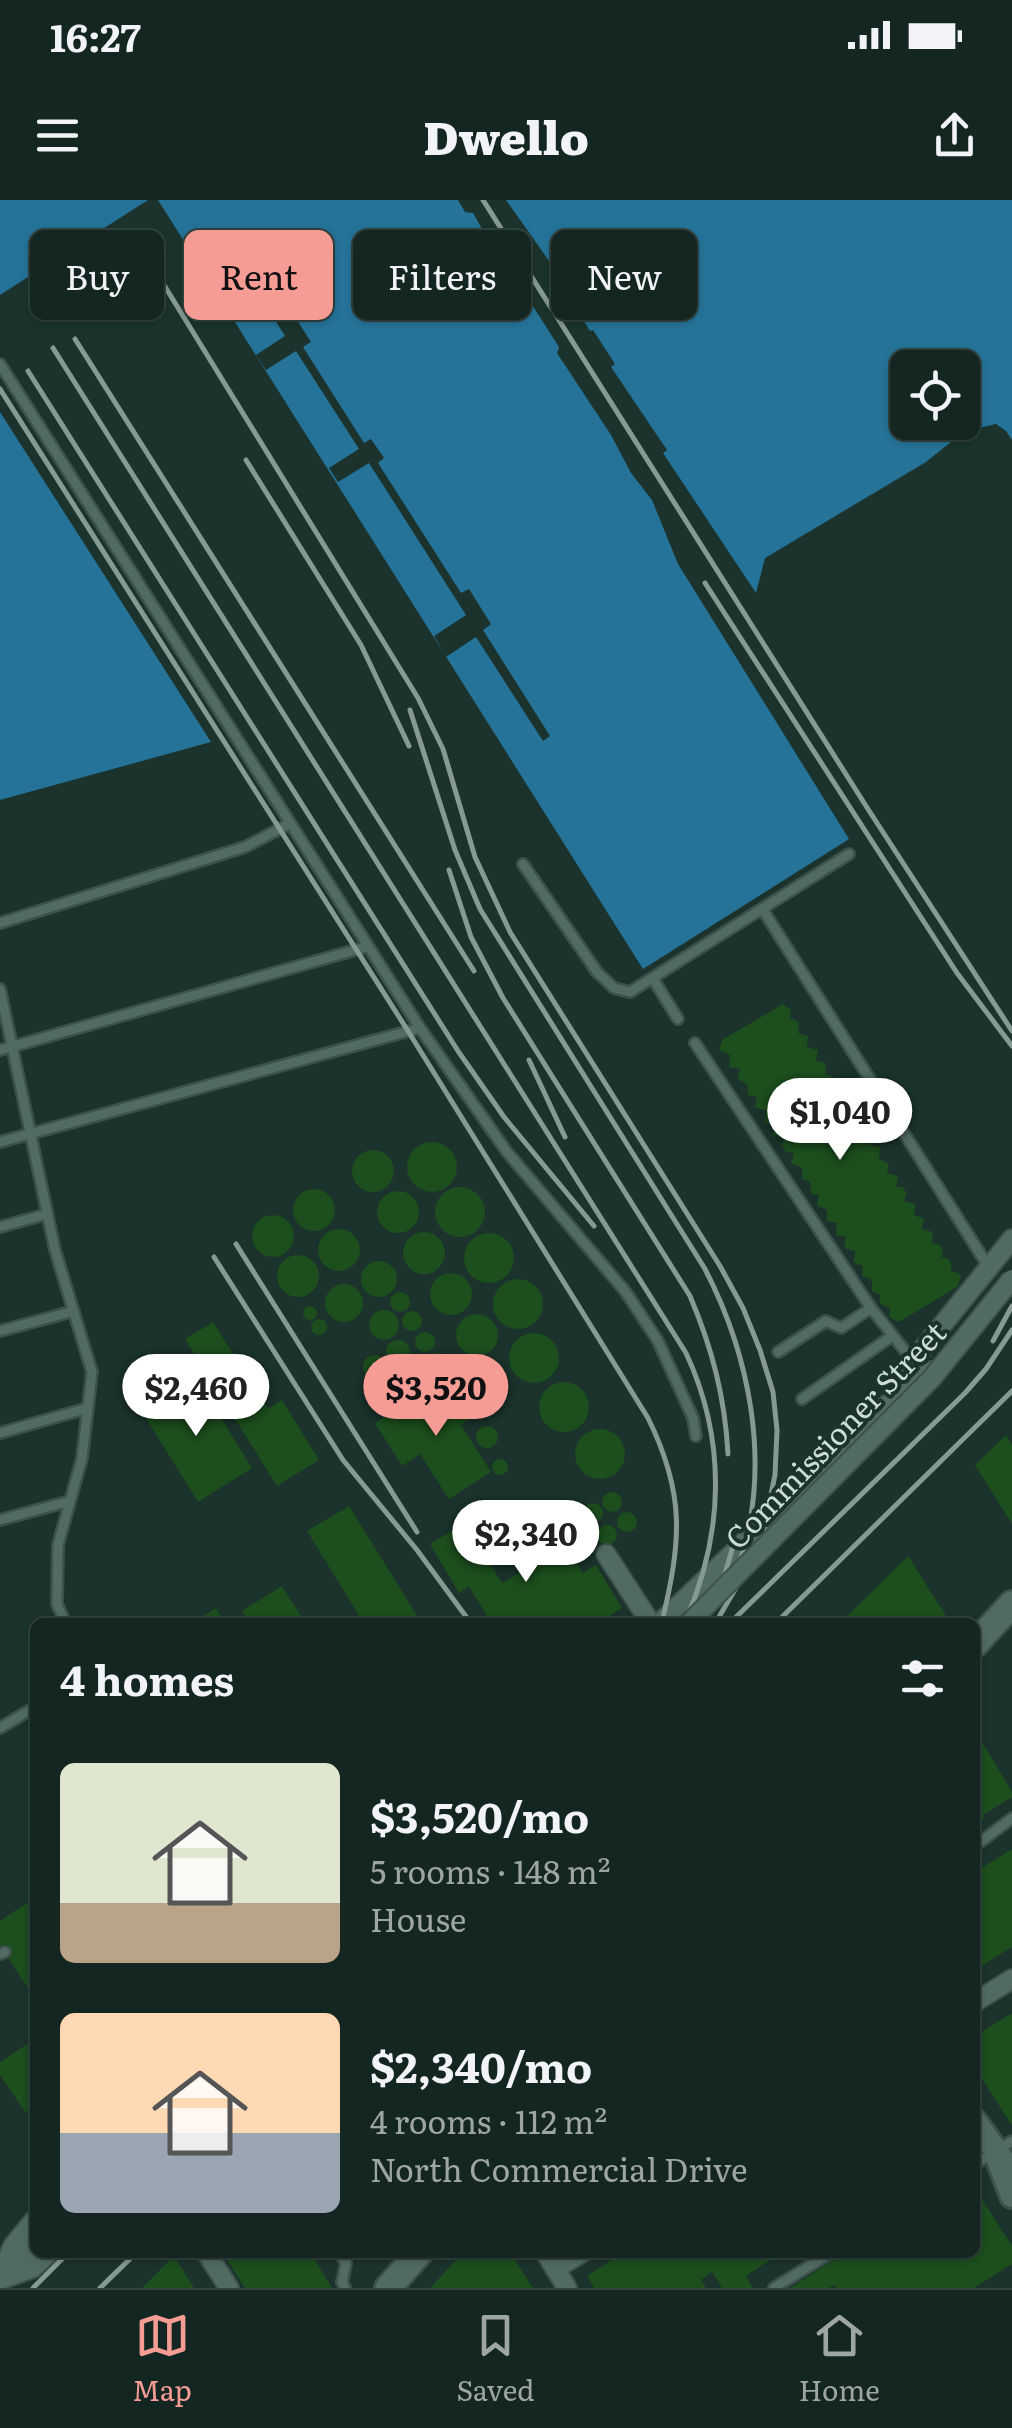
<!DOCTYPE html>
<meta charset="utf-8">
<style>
body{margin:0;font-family:Literata,serif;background:#21322e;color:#f1f3f6;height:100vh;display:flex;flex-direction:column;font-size:38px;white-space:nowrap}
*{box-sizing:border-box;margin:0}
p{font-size:32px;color:#9da5a5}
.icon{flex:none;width:55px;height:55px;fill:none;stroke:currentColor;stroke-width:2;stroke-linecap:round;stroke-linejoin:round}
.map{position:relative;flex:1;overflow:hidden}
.drawer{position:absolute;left:30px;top:1418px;width:950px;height:640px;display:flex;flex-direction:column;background:#142621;border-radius:15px;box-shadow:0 2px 8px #0004,0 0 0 2px #33433f}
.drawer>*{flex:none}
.banner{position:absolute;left:30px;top:30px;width:952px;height:90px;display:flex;gap:20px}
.fabs{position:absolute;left:890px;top:150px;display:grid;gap:20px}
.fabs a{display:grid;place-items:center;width:90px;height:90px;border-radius:15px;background:#142621;box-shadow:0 2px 8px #0004,0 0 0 2px #33433f;font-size:50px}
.price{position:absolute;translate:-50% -85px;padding:0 22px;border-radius:35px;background:#fff;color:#222;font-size:32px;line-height:65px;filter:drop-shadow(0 2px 5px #0008)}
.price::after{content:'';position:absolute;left:50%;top:60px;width:30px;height:22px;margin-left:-15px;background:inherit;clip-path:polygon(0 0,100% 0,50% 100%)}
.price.active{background:#f59c95;color:#111}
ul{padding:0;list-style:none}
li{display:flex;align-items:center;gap:30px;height:250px;padding:0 30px}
li span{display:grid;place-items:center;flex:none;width:280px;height:200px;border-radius:15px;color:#555}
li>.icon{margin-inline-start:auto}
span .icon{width:120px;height:120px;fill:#fffc;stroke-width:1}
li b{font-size:42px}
h2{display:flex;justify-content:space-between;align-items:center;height:120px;padding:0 30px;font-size:42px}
.chip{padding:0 35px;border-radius:15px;background:#142621;box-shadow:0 2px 8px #0004,0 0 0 2px #33433f;font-size:35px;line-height:90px}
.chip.active{background:#f59c95;color:#111}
.status{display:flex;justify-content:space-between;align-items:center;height:70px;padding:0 50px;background:#142621;direction:ltr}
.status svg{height:28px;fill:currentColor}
header{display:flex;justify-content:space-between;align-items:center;height:130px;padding:0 30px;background:#142621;font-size:45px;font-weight:800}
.tab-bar{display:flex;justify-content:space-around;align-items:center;height:140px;border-top:2px solid #33433f;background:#142621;font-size:28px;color:#9da5a5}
.tab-bar a{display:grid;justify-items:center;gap:5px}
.tab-bar .active{color:#f59c95}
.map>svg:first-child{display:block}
</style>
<div class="status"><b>16:27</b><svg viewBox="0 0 49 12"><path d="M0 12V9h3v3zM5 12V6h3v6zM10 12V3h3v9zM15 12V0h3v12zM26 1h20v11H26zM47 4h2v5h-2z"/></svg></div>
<header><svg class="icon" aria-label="menu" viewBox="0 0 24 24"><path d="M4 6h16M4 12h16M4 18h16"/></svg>Dwello<svg class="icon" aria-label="share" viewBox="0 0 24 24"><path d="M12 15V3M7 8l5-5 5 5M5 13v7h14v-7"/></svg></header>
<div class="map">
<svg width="1012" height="2088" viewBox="0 0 1012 2088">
<rect width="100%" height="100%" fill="#1b332c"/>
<path fill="#257398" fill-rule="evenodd" d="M0 0H148L0 95Z
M158 0H1012V247L997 235 766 383 765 423 885 600 849 639 643 769ZM908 168H962V222H908Z
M0 212 211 542 0 600Z"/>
<path fill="#1b332c" d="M458 0H506L559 75 558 79 590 131 593 130 615 164 611 167 667 250 663 253 756 393 765 358 926 262 956 238 979 228 996 224 1006 231 1012 240V252L998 240 875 314 771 385 770 422 890 599 866 628 849 639 678 364 652 300 631 273 611 235 557 153 559 147 529 100H522L473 13 465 12Z
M256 56 311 142 303 147 364 243 371 239 384 258 378 263 461 393 469 389 491 424 483 430 550 536 543 541 476 437 446 457 434 436 466 415 369 263 338 282 329 268 359 249 296 151 266 170 256 155 285 136 241 66Z"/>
<path fill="#1c4e1e" d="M783 804 791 810 790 818 799 822 798 833 808 836 807 847 818 850 816 861 826 863 825 874 835 878 834 889 842 890 845 897 843 902 854 906 852 917 860 918 863 922 862 930 872 934 870 945 880 947 879 959 889 964 887 973 898 976 896 987H902L907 993 904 1001 915 1004 914 1015 924 1019 922 1029 933 1032 932 1043 940 1045 943 1050 941 1057 949 1059 952 1066 950 1071 958 1073 961 1077 957 1087 899 1122 889 1117 890 1108 880 1104V1095L872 1091V1080L862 1076 863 1066 854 1063 855 1051 844 1048 846 1037 836 1035 837 1023 827 1021V1010L817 1005 819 995 812 994 810 982 802 979V968L791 963 794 953 786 952 782 945 784 939 773 935 776 925 765 923 766 911 755 907 757 897 748 895 747 884 737 879 740 869 729 867 730 855 719 850 722 840Z
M407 967a25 25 0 1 1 50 0a25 25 0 1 1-50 0Z
M352 971a21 21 0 1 1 42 0a21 21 0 1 1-42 0Z
M435 1012a25 25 0 1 1 50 0a25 25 0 1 1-50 0Z
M293 1010a21 21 0 1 1 42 0a21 21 0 1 1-42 0Z
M377 1012a21 21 0 1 1 42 0a21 21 0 1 1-42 0Z
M252 1036a21 21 0 1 1 42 0a21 21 0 1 1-42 0Z
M318 1050a21 21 0 1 1 42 0a21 21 0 1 1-42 0Z
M403 1053a21 21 0 1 1 42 0a21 21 0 1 1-42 0Z
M464 1058a25 25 0 1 1 50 0a25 25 0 1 1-50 0Z
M277 1076a21 21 0 1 1 42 0a21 21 0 1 1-42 0Z
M361 1079a18 18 0 1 1 36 0a18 18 0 1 1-36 0Z
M430 1094a21 21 0 1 1 42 0a21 21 0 1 1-42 0Z
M493 1104a25 25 0 1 1 50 0a25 25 0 1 1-50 0Z
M325 1103a19 19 0 1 1 38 0a19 19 0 1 1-38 0Z
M390 1102a10 10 0 1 1 20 0a10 10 0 1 1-20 0Z
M303 1113a7 7 0 1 1 14 0a7 7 0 1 1-14 0Z
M369 1125a15 15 0 1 1 30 0a15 15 0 1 1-30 0Z
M402 1121a10 10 0 1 1 20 0a10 10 0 1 1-20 0Z
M456 1135a21 21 0 1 1 42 0a21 21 0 1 1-42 0Z
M311 1127a8 8 0 1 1 16 0a8 8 0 1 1-16 0Z
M213 1122 268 1209 282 1200 319 1260 277 1286 185 1139Z
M415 1142a10 10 0 1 1 20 0a10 10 0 1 1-20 0Z
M509 1158a25 25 0 1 1 50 0a25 25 0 1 1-50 0Z
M386 1152a12 12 0 1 1 24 0a12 12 0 1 1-24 0Z
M428 1163a10 10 0 1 1 20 0a10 10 0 1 1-20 0Z
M363 1167a12 12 0 1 1 24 0a12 12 0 1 1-24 0Z
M401 1176a12 12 0 1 1 24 0a12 12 0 1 1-24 0Z
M195 1176 252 1268 198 1302 141 1210Z
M378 1190a12 12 0 1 1 24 0a12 12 0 1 1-24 0Z
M539 1207a25 25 0 1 1 50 0a25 25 0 1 1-50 0Z
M437 1184 448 1201 461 1193 475 1216 461 1225 491 1272 449 1299 420 1254 402 1266 375 1223Z
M476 1237a11 11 0 1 1 22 0a11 11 0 1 1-22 0Z
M575 1254a25 25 0 1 1 50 0a25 25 0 1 1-50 0Z
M1006 1235 1012 1245V1324L975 1265Z
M492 1267a8 8 0 1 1 16 0a8 8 0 1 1-16 0Z
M602 1302a10 10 0 1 1 20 0a10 10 0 1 1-20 0Z
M583 1313a10 10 0 1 1 20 0a10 10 0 1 1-20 0Z
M349 1306 421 1422H363L307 1331Z
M617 1322a10 10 0 1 1 20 0a10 10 0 1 1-20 0Z
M533 1330a8 8 0 1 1 16 0a8 8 0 1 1-16 0Z
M465 1323 502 1383 556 1350 564 1364 574 1358 583 1373 596 1365 622 1408 599 1422H531L527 1417 517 1422H491L469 1387 459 1393 430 1344Z
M597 1335a10 10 0 1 1 20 0a10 10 0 1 1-20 0Z
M908 1356 950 1422H841Z
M282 1386 305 1422H249L242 1411Z
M216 1408 225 1422H194Z
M975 1530 1012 1592V1597L983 1615 985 1618 975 1624Z
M1012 1649V1747L975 1770V1672Z
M28 1702 35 1712V1799L0 1745V1721Z
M1012 1813V1926L975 1868V1836Z
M35 1839V1905L25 1912 0 1875V1862Z
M979 1995 1012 2046V2064L974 2088H836L834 2085 829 2088H790L846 2052H975V1997Z
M222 2052H310L332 2088H245Z
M468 2052H510L533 2088H430L455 2061Z
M624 2052H783L746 2076 753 2088H722L712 2072 701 2080 706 2088H594L587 2076Z
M174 2056 194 2088H142Z"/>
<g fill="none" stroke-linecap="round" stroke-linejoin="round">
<g stroke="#3c514b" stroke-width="14">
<path id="service" d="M0 164 420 828 507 952 625 1091 658 1141 693 1218 696 1236
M523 664 597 772 614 788 630 792 849 654
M763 710 988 1066
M0 723 245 647 289 624
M653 779 678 819
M0 789 55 1050 92 1172 82 1258 58 1345 57 1404 65 1422
M695 843 871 1108 913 1161
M0 850 366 747
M0 942 420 828
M0 1027 47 1014
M0 1131 74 1111
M778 1152 826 1121 841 1128 871 1108
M802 1199 892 1136
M0 1233 88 1208
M0 1320 70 1301
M0 1528 35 1507
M975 1646 1012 1618
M0 1754 5 1752
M975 1964 1012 1941
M339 2052 346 2063 342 2082 345 2088
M774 2088 832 2052"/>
</g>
<g stroke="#3c514b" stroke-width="22">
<path id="minor" d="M894 1195 913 1161 1012 1039
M606 1354 650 1422
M661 1422 888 1204 931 1171
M975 1802 1012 1779
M206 2052 229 2088
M545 2052 567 2088
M555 2069 583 2052
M7 2072 35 2044
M0 2076 13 2046 35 2019
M0 2080 33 2068 50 2052"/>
</g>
<g stroke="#3c514b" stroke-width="28">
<path id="tertiary" d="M975 1921 1012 1973
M998 1960 1012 1996"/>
</g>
<g stroke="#3c514b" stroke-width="30">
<path id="secondary" d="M975 1444 1012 1404
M388 2088 420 2052"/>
</g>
<use href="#service" stroke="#516b63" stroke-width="9"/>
<use href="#minor" stroke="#516b63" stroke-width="18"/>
<use href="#tertiary" stroke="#516b63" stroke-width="22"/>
<use href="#secondary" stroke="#516b63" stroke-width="25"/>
<path stroke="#879994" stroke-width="5" d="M483 0 866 606 1012 831
M148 59 418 498 443 549 475 657 510 732 720 1066 743 1108 760 1150 773 1192 777 1230 775 1275 760 1347 716 1422
M75 139 474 771
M53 148 686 1153C727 1241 724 1334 685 1422
M28 171 458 851 504 917 594 1026
M0 189 408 831 648 1218C686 1295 681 1341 662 1422
M246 260 361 445 409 546
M705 383 957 773 1012 846
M410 510 455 650 480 709 705 1069C750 1156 771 1263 741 1358
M449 670 471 737 503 798 690 1096C712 1148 725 1197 728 1254
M529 860 565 937
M236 1044 417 1332
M214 1057 343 1260 417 1350 470 1422
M993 1141 1012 1106
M708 1414 721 1388 735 1339
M731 1422 965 1193 986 1169 1012 1130
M777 1422 1012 1191
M33 2088 69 2052
M100 2088 137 2052"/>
<g stroke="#3c514b" stroke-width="22" stroke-linecap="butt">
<path id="minor-bridge" d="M690 1422 932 1178 1012 1079"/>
</g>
<use href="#minor-bridge" stroke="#516b63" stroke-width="18"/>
</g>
<g text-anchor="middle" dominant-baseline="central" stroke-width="8" stroke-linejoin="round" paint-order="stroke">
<g font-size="30" fill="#cedcd7" stroke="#1b332c">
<text transform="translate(834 1234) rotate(-46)">Commissioner Street</text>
</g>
</g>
</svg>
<div class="fabs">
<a><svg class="icon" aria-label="locate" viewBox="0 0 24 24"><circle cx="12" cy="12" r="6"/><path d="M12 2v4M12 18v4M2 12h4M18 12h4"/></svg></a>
</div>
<b class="price" style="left:840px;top:963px">$1,040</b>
<b class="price" style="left:196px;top:1239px">$2,460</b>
<b class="price active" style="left:436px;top:1239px">$3,520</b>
<b class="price" style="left:526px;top:1385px">$2,340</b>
<div class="banner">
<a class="chip">Buy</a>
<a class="chip active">Rent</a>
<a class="chip">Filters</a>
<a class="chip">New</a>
</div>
<section class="drawer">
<h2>4 homes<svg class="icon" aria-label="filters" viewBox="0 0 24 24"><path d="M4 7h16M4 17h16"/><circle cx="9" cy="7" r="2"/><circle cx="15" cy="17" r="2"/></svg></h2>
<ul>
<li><span style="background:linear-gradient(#dfe7d0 70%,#b9a48a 0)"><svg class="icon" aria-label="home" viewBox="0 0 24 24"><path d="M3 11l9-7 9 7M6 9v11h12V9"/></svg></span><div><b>$3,520/mo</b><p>5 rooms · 148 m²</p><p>House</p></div></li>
<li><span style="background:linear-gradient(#ffd9b3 60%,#9aa5b1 0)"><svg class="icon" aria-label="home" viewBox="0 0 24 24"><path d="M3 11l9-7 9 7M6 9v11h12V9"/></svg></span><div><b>$2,340/mo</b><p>4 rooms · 112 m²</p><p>North Commercial Drive</p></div></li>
</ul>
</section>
</div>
<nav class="tab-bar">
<a class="active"><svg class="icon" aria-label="map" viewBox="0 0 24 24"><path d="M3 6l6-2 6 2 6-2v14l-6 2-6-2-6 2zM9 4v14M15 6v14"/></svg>Map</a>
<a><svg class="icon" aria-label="saved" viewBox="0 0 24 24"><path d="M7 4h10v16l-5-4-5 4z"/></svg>Saved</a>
<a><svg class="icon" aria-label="home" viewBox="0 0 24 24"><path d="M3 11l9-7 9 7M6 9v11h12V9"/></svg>Home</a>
</nav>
